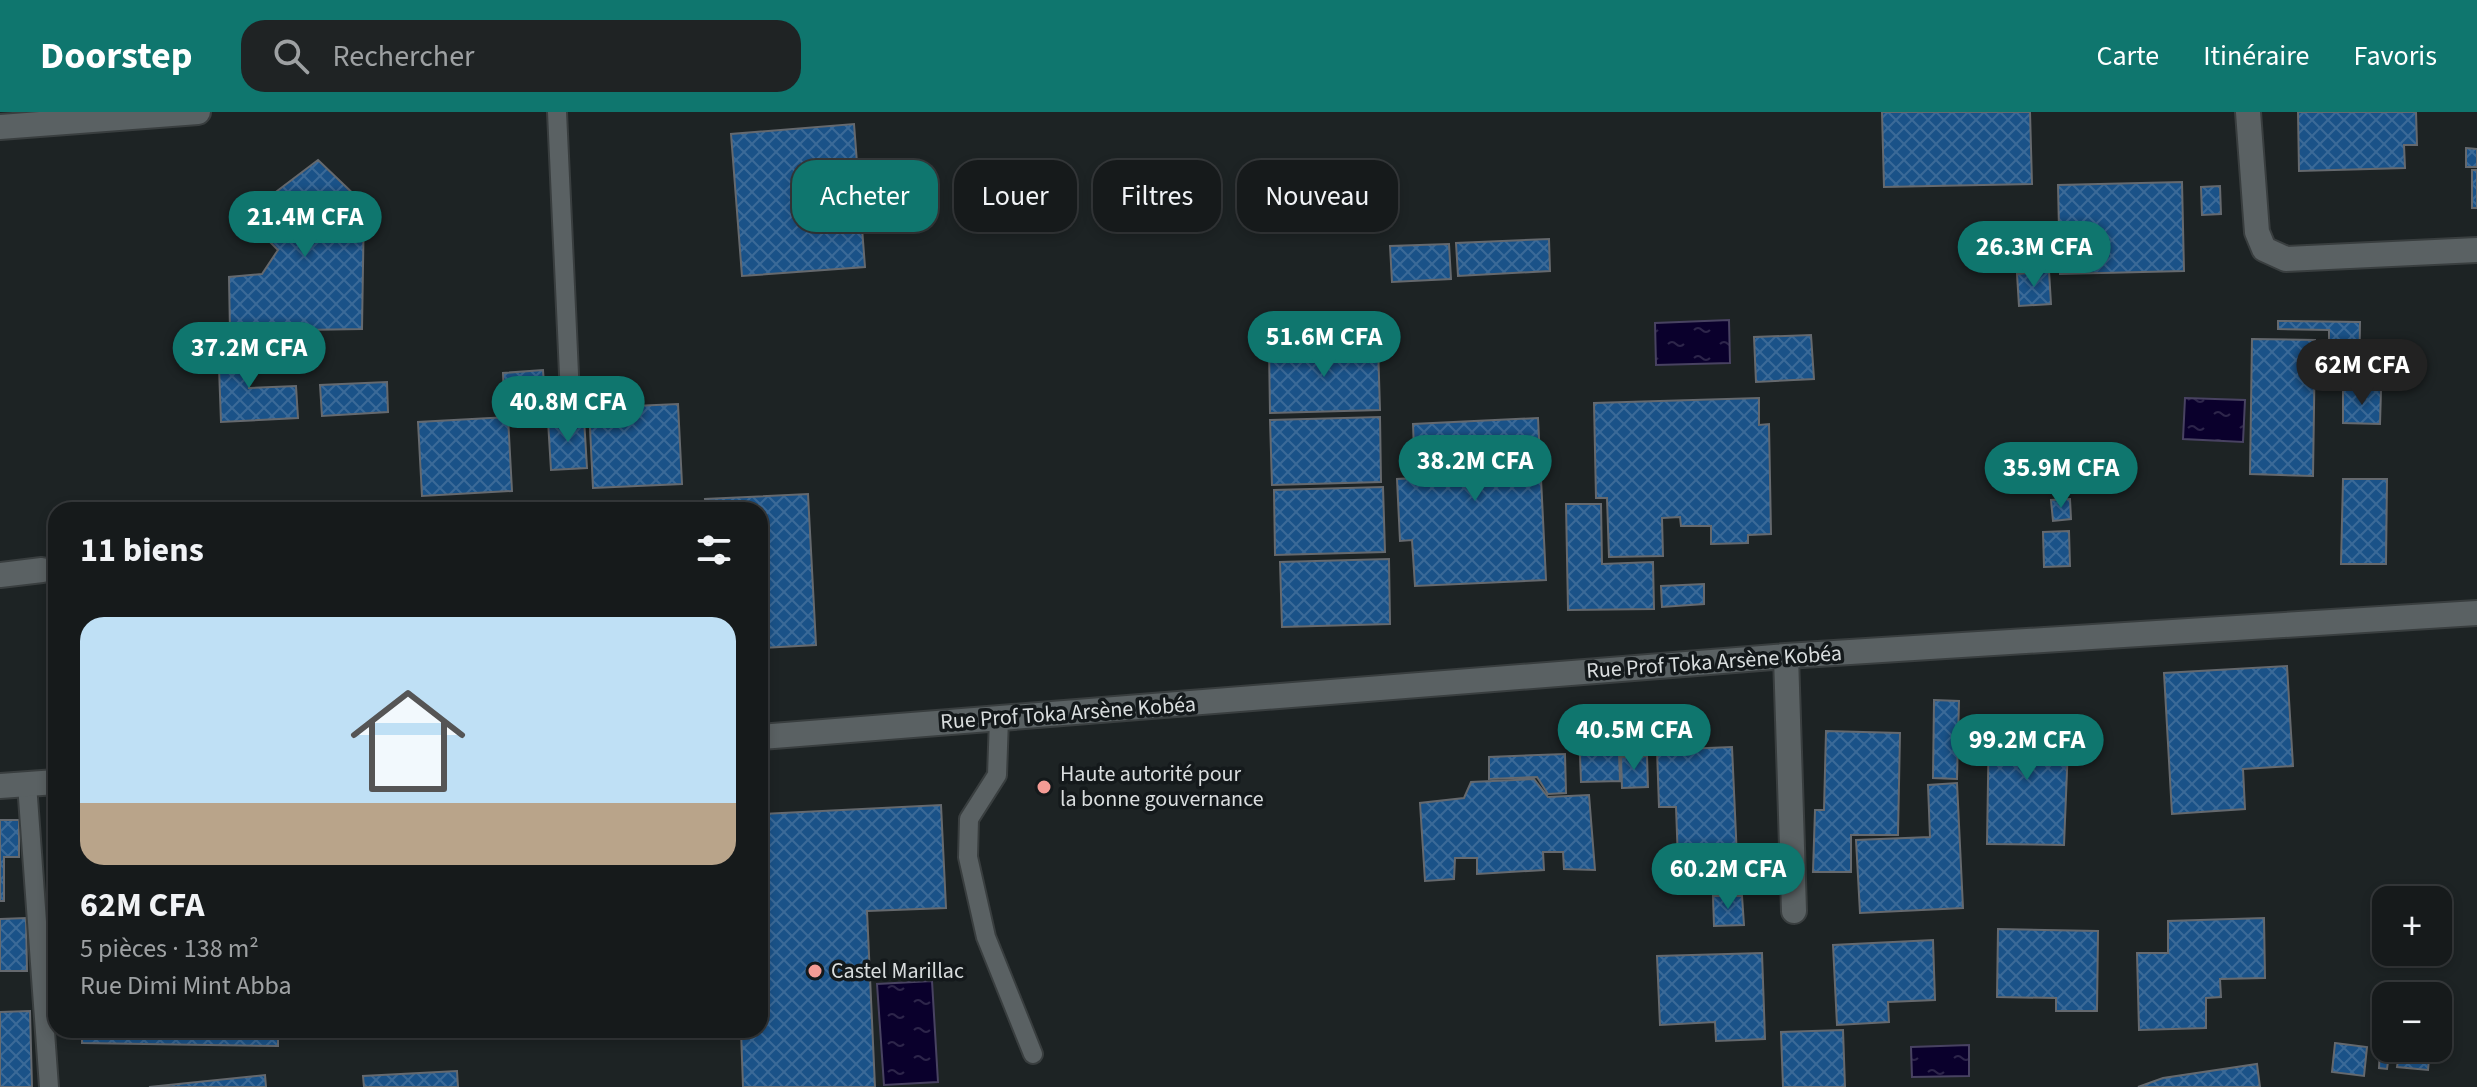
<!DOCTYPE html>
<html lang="fr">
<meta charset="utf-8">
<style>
body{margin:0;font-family:"Source Sans 3",sans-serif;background:#1f2324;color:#f1f3f6;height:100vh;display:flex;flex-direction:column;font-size:30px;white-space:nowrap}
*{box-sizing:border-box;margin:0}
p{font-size:26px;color:#9ea1a3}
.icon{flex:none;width:44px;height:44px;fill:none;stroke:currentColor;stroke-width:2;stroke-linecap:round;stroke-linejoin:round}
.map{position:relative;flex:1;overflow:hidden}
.panel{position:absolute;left:48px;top:390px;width:720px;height:536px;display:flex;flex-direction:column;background:#161a1b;border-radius:24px;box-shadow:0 4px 12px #0003,0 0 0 2px #35383a}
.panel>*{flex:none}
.banner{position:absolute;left:792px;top:48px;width:760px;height:72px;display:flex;gap:16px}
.fabs{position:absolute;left:2372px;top:774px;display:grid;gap:16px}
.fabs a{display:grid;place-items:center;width:80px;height:80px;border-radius:16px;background:#161a1b;box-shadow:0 4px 12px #0003,0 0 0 2px #35383a;font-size:40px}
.price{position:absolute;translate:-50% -68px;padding:0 18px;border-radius:28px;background:#0f766e;color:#fff;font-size:26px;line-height:52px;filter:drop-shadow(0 2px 4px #0008)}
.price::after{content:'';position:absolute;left:50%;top:48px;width:24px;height:18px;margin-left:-12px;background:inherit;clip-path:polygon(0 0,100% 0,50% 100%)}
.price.selected{background:#222;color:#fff}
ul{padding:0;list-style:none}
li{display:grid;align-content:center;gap:16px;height:424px;padding:0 32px}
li+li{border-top:2px solid #35383a}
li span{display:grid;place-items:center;height:248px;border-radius:24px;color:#555}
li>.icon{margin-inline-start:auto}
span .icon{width:144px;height:144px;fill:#fffc;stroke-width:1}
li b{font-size:34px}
h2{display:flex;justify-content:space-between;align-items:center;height:96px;padding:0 32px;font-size:34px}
.chip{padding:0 28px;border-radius:24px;background:#161a1b;box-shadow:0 4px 12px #0003,0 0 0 2px #35383a;font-size:28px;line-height:72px}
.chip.selected{background:#0f766e;color:#fff}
header{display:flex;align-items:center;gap:48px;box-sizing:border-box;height:112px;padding:0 40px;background:#0f766e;color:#fff}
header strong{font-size:38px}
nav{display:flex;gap:44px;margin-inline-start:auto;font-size:28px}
.search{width:560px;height:72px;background:#1f2324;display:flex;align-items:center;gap:20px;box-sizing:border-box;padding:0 28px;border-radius:24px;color:#9ea1a3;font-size:30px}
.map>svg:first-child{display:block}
</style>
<header>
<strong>Doorstep</strong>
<div class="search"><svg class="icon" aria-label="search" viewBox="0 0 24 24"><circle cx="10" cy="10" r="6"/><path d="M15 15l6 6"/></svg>Rechercher</div>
<nav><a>Carte</a><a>Itinéraire</a><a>Favoris</a></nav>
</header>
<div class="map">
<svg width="2477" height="975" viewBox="0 0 2477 975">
<defs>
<pattern id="water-ripples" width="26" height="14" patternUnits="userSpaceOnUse" patternTransform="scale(2)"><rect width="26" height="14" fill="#0a002c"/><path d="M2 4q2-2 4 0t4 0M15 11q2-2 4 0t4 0" fill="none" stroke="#2d254a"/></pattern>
<pattern id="building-cross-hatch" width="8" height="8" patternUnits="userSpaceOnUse" patternTransform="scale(2)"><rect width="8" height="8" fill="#1a5288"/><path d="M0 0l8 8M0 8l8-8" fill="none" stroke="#3b6a98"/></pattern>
</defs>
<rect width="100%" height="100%" fill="#1d2324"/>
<path fill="url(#water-ripples)" stroke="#484261" stroke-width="2" d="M1729 208 1730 251 1656 253 1655 211Z
M2185 286 2245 288 2243 330 2183 327Z
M932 869 938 970 884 973 877 872Z
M1969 933V964L1912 965 1911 935Z"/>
<path fill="url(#building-cross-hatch)" stroke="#65696e" stroke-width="2" d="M1882 0H2030L2032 72 1884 75Z
M2298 0H2416L2417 33H2404L2405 56 2299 59Z
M854 12 865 155 742 164 731 22Z
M2466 36 2477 37V55H2466Z
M318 48 364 92 362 217 230 219 229 165 262 162 278 138 244 104Z
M2472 58H2477V96H2472Z
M2182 70 2184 159 2060 162 2058 73Z
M2220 74 2221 102 2202 103 2201 75Z
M1549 127 1550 159 1458 164 1456 131Z
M1449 132 1451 167 1392 170 1390 134Z
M2049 159 2051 192 2019 194 2017 162Z
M2278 209 2360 210 2359 276H2329V218L2278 217Z
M1811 223 1814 267 1756 270 1754 225Z
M246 227 249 276 296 274 298 306 221 310 218 228Z
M2252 227 2315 228 2313 364 2250 362Z
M1378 233 1380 298 1270 301 1269 236Z
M543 258 545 285 504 287 503 261Z
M387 270 388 300 322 304 320 273Z
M2343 278H2381L2380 312 2343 311Z
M1759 286V313L1769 312 1771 422 1748 423V431L1711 432V414H1681L1680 405 1662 406 1663 444 1609 445 1607 386H1596L1594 291Z
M678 292 682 372 593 376 589 296Z
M508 305 512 379 422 384 418 310Z
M1380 305 1381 370 1272 373 1270 308Z
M584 306 587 356 551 358 548 309Z
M1538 306 1546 468 1415 474 1412 428 1400 429 1397 367 1415 366 1413 312Z
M2343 367H2387L2386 452H2341Z
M1383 375 1385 440 1275 443 1274 378Z
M808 382 816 533 760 536V398H706L705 387Z
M2070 387 2071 407 2053 409 2051 388Z
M1566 392H1601L1602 452 1653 450 1654 497 1568 498Z
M2069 419 2070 454 2044 455 2043 420Z
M1389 447 1390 512 1282 515 1280 450Z
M1704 472V492L1662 495 1661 474Z
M2287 554 2293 654 2243 657 2245 697 2172 702 2164 561Z
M1934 588 1959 589 1957 667 1933 666Z
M1989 607 2069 609 2064 733 1987 732Z
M1618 614 1620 669 1581 670 1579 616Z
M1826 619 1900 621 1898 723H1851V760H1813L1815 698H1824Z
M1732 635 1737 746 1678 749 1676 695H1659L1657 638Z
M1565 642 1566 681 1548 682 1537 665 1489 667V645Z
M1647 644 1648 675 1622 676 1621 645Z
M1534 667 1548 685 1589 683 1595 758 1564 757 1563 740H1543L1544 758 1477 762V746H1455L1454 767 1425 769 1420 691 1464 686 1471 670Z
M1957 671 1963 796 1860 801 1856 728 1930 725 1928 673Z
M941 693 946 796 867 799 875 975H743L741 918H760V702Z
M0 708H19V745H4V789H0Z
M1713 784H1742L1744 813 1714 814Z
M26 806 27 859H0V807Z
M2264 806 2265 866 2220 867 2221 885 2206 886V916L2139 918 2137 841H2168V809Z
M1998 817 2098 819 2097 899H2056V886L1997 885Z
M1933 828 1935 888 1888 890 1889 910 1837 913 1833 833Z
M1762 841 1765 927 1716 929 1715 910 1660 913 1657 844Z
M30 899 32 975H0V900Z
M82 918H278V934L82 931Z
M1843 918 1845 975H1783L1781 920Z
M2335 931 2367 935 2364 964 2332 960Z
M2380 934 2390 936 2387 957 2379 956Z
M2400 936H2430L2428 958 2397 955Z
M2257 952 2260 975H2138L2163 966Z
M457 959 458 975H364L363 964Z
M265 963 266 975H149Z"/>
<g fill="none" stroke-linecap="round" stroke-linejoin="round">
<g stroke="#393e3f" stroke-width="22">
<path id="service" d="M557 0 570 284
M999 607 997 663 969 707 968 745 986 825 1033 942
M27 672 49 975"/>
</g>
<g stroke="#393e3f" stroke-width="28">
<path id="minor" d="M2248 0 2257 120 2264 137 2286 147 2477 138
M0 15 198 0
M0 463 42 458
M1786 544 1794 799
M760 625 1786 544 2477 501
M0 674 56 670"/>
</g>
<use href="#service" stroke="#5a6163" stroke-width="18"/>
<use href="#minor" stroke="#5a6163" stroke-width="24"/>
</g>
<g fill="#f59c95" stroke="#14191b" stroke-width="3">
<circle cx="1044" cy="675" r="8"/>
<circle cx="815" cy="859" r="8"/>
</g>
<g text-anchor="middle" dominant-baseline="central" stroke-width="7" stroke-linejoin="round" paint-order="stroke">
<g font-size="22" fill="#d9ddde" stroke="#14191b">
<text transform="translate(1714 550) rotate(-4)">Rue Prof Toka Arsène Kobéa</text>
<text transform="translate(1068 601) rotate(-4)">Rue Prof Toka Arsène Kobéa</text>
</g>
<g font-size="22" fill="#d9ddde" stroke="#14191b" text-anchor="start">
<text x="1060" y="662">Haute autorité pour<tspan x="1060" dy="25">la bonne gouvernance</tspan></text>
<text x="831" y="859">Castel Marillac</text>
</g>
</g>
</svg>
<div class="fabs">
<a>+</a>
<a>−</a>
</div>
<b class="price" style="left:305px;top:147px">21.4M CFA</b>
<b class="price" style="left:2034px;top:177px">26.3M CFA</b>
<b class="price" style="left:1324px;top:267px">51.6M CFA</b>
<b class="price" style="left:249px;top:278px">37.2M CFA</b>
<b class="price selected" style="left:2362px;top:295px">62M CFA</b>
<b class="price" style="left:568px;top:332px">40.8M CFA</b>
<b class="price" style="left:1475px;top:391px">38.2M CFA</b>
<b class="price" style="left:2061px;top:398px">35.9M CFA</b>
<b class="price" style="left:1634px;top:660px">40.5M CFA</b>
<b class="price" style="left:2027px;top:670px">99.2M CFA</b>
<b class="price" style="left:1728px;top:799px">60.2M CFA</b>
<div class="banner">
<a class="chip selected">Acheter</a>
<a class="chip">Louer</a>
<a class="chip">Filtres</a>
<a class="chip">Nouveau</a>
</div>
<section class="panel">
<h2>11 biens<svg class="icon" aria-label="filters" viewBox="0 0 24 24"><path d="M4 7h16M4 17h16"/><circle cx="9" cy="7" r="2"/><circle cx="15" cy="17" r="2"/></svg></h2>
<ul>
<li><span style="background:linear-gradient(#bfe0f5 75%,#b9a48a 0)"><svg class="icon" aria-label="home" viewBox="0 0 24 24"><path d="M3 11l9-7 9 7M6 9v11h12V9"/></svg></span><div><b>62M CFA</b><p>5 pièces · 138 m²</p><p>Rue Dimi Mint Abba</p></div></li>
</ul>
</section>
</div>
